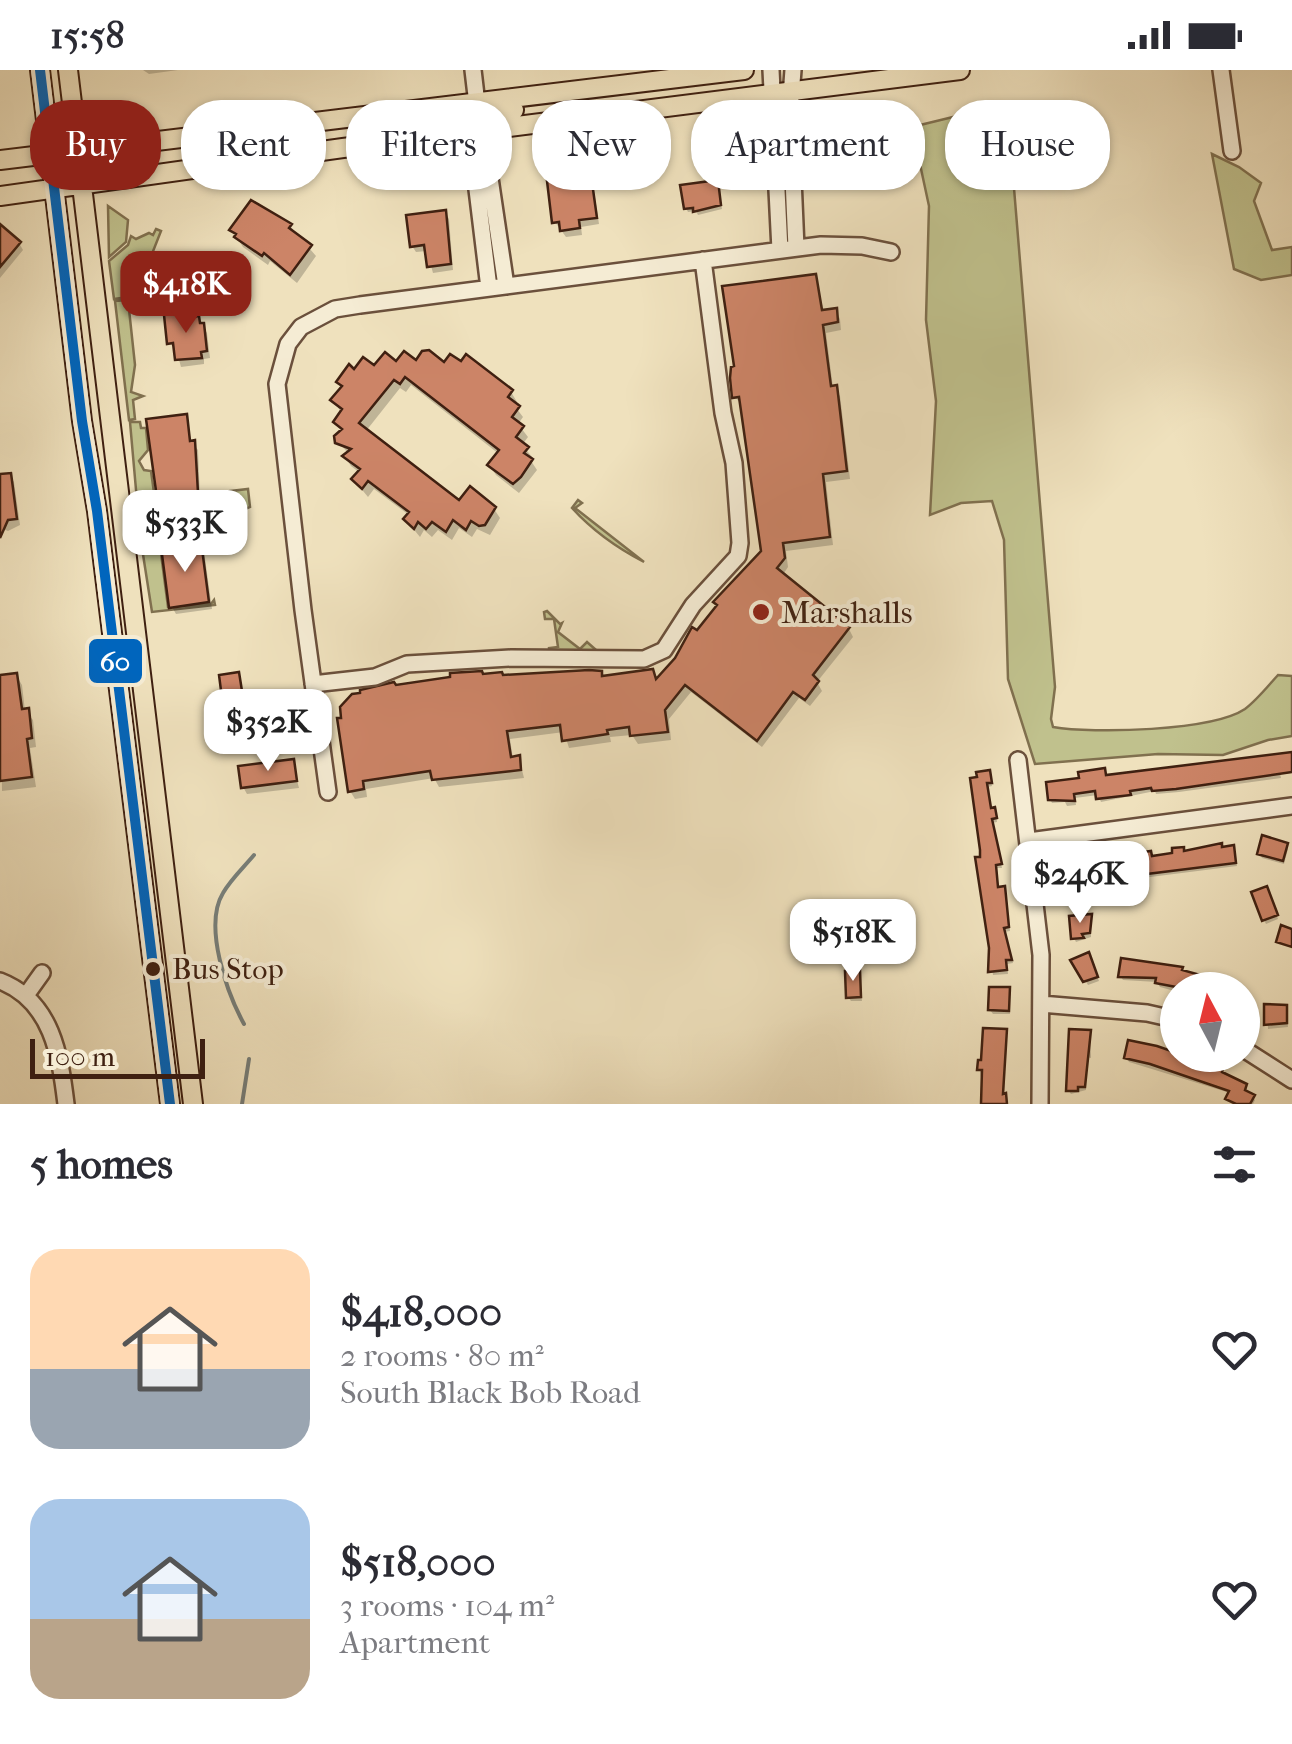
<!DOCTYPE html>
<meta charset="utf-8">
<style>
body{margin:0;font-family:"IM FELL French Canon",serif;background:#f7f7f7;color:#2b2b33;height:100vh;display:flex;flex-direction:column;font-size:38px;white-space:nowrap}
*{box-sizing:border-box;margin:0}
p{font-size:32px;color:#7c7c81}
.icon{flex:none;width:55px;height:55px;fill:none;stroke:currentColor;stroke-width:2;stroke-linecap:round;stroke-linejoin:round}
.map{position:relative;height:1034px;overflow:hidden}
.panel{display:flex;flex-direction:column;background:#fff;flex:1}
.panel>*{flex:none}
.top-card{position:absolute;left:30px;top:30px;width:1232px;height:90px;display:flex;gap:20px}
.needle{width:65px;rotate:353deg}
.buttons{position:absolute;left:1160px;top:902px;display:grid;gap:20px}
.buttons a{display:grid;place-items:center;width:100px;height:100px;border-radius:50%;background:#fff;box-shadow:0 2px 8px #0004;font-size:50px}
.scale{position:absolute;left:30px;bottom:25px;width:175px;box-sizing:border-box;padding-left:10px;border:5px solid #3f2011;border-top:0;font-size:28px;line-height:35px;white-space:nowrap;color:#3f2011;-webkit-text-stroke:8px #f5ecd4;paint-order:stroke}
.price{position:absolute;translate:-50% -85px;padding:0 22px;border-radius:20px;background:#fff;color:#222;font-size:32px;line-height:65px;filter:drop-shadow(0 2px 5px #0008)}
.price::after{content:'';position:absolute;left:50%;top:60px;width:30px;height:22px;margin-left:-15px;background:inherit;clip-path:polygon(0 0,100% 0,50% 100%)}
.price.current{background:#8f2418;color:#fff}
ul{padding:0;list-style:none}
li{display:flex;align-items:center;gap:30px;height:250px;padding:0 30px}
li span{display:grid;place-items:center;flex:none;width:280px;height:200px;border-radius:30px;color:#555}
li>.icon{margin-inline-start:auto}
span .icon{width:120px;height:120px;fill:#fffc;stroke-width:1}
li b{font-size:42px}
h2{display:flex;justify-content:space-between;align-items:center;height:120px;padding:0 30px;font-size:42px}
.chip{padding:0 35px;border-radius:40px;background:#fff;box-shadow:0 2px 8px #0004;font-size:35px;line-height:90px}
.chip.current{background:#8f2418;color:#fff}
.status{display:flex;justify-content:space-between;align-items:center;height:70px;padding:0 50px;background:#fff;direction:ltr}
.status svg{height:28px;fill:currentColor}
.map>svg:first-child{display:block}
</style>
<div class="status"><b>15:58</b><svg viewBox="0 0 49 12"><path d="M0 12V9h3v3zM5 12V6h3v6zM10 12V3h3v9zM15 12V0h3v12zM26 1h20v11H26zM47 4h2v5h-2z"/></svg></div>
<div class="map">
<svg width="1292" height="1034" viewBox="0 0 1292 1034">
<rect width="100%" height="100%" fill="#efe1bd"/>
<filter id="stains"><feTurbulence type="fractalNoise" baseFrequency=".002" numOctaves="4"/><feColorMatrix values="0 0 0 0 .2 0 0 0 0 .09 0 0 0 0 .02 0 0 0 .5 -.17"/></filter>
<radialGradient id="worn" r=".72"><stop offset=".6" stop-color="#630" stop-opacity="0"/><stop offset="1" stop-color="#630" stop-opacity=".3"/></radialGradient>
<path fill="#c0c18d" stroke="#80704f" stroke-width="2.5" d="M1006 34 1007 57 1021 69 1025 89 1013 106 1055 617 1051 649 1053 657C1093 664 1212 661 1245 639 1257 630 1268 616 1278 605L1292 606V666L1268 670 1223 685 1158 684 1035 694 1008 609 1004 470 992 431 961 433 930 445 936 331 926 250 929 136 912 57Z
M1212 84 1239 97 1261 113 1254 131 1272 180 1292 177V205L1261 210 1234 199Z
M108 136 128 150 126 172 109 187Z
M156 159 161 161 148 194 124 198 128 227 114 229 109 191 128 175 131 166 136 169 149 163 153 165Z
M128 230 135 295 131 322 143 326 133 330 135 349 129 350 115 231Z
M130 352H140L141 358H146L148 380 139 391 144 400 151 401 155 430 248 419 250 437 245 439 242 430 228 432 227 440 226 434 219 435 217 441 216 434 174 438 172 448 168 439 150 442 147 452 153 474 141 476Z
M578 430 582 433 575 438 644 492C617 478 592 460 572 438Z
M160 476 168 537 211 534 214 530 215 535 152 542 142 478Z
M547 541 560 554 562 553 558 562 580 579 587 572 596 580 549 582V578L558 577 554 549H545L544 542Z"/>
<path fill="#0003" d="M143 0H178L149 4Z
M832 66 836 73 840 108H829L825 101Z
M589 108 593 114 599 154 581 157 582 165 566 167 555 152Z
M717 113 722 139 698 145 696 141 688 142 686 138Z
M445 142 449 149 453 200 433 203 427 181 416 182 412 176Z
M290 156 316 186 297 213 270 191 268 195 243 177 232 160Z
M0 163 19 173 23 180 0 208Z
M815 206 824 242 836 241 840 249 841 260 826 263 833 318 840 326 850 409 826 412 833 475 786 481 788 497 782 506 849 559 853 567 817 612 822 621 810 636 799 628 762 677 691 622 669 649 671 670 638 674 632 665 610 667 611 672 569 678 564 662 510 669 513 689 519 688 524 708 439 717 434 708 366 719 367 727 355 729 350 721 395 618 503 608 600 603 603 608 652 602 657 611 764 482 742 335 735 327Z
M185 245 189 250 203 256 207 263 210 288 204 289V294L181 297 176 279 169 273Z
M396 294 445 295 511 322 517 332 514 335 523 347 518 354 528 367 522 375 533 388 531 391 537 400 519 423 496 405 490 396 499 384 411 315 406 322 400 318 366 361 460 434 494 439 500 448 490 465 477 459 472 467 459 458 452 470 438 460 432 467 424 460 420 467 406 450 409 445 374 419 368 427 354 410 360 403 351 396 345 387 349 384 338 372 342 362 336 352 342 343 333 331 343 318 339 312 355 302Z
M185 347 192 373 198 380 200 429 163 434 159 427Z
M10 406 14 412 20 455 8 461 0 458V407Z
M200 474 204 481 212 539 176 544 172 537Z
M16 605 22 615 25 641 33 650 36 677 30 678 36 717 2 721 0 607Z
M238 605 247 649 238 653 227 643Z
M1292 682V701L1280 703 1281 708 1179 722 1156 724 1155 721 1101 732 1098 725 1075 728 1076 735 1067 736 1065 732 1052 733 1050 729 1106 708Z
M292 691 299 718 247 724 243 717Z
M989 703 992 716 988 717 991 740 996 744 997 752 992 753 1002 798H997L998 819H1004L1006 823 1010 861 1004 862 1013 893 1007 894 1008 904 993 905 978 789H982L973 710Z
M1286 775 1288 779 1284 794 1262 788 1260 784Z
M1233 778 1237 796 1103 813 1101 809 1152 788Z
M1090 811 1092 815 1085 822 1081 818 1074 825 1063 815Z
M1268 823 1278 849 1266 854 1264 850Z
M1091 846V867L1076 872 1074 868Z
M1090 889 1099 911 1088 915 1074 891Z
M858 903 862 931H851L848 927Z
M1184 903 1232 920 1178 922 1160 917 1157 912 1123 910 1121 907Z
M1008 920 1010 944H993L990 940Z
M1242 925 1253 933 1247 947 1242 945Z
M1267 936 1286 937 1288 957 1268 959Z
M1006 962 1004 1026 1007 1034H984L980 999Z
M1090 963 1091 988 1087 987 1086 1020 1071 1024 1068 1020Z
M1127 988 1224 1006 1246 1016 1247 1023 1255 1030 1253 1034H1233L1228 1028 1230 1023 1129 992Z"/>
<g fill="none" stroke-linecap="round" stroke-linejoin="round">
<path stroke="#777d77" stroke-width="4" d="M244 954C227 923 203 856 223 823 231 809 244 797 254 785
M242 1034 249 989"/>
</g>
<path fill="#cc8467" stroke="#3f2011" stroke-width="2.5" d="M816 62 834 63 838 101 823 102Z
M591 105 597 148 579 150 580 158 560 161 559 152 552 153 547 111Z
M718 110 721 135 693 142V138L684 139 680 115Z
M251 130 292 154 289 158 312 175 290 205 264 183 262 186 234 167 236 164 229 160Z
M446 140 451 194 427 197 424 175 410 177 406 145Z
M0 154 21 172 0 197Z
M816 204 822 240 837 238 838 252 823 255 831 316 837 315 847 401 823 404 830 467 783 473 785 488 777 498 850 557 813 605 819 611 805 630 793 622 757 671 685 615 665 640 668 662 630 666 629 657 607 660 608 664 562 671 560 655 507 661 511 687 520 685 521 700 432 710 430 701 363 711 364 719 348 722 337 648H341L340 637 352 624 360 623V620L394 612 396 615 450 607V603L482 601 483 604 502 602 503 605 589 600 602 601V606L653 599 656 609 675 588 692 557 697 560 717 535 713 532 761 481 739 327 732 328 730 308 731 297 734 296 722 216Z
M187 242V248L199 246 200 253H204L207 281 201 282 202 288 175 290 173 273 167 274 164 245Z
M429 280 444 292 450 284 461 291 466 284 513 320 508 327 520 336 512 347 524 356 516 367 529 377 524 383 533 389 521 407 513 414 487 395 499 380 405 307 400 314 394 310 359 353 459 430 470 416 496 437 485 455 479 456 471 451 466 460 453 450 446 462 432 452 426 459 418 452 414 459 403 449 409 442 368 411 362 419 351 409 360 399 342 386 351 379 335 373 334 366 342 359 333 352 342 339 330 330 342 316 336 312 349 294 354 299 363 287 374 295 385 282 396 291 404 281 416 290 422 281Z
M187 344 190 371 195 370 198 423 157 428 146 349Z
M11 403 17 449 8 450 0 468V404Z
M201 471 209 532 169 538 161 477Z
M239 602 245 640 243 646 232 647 231 643 224 644 219 605Z
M17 603 22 639 29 638 32 668 27 669 32 707 0 711V605Z
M1292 682V702L1176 719 1152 721 1151 718 1130 721 1131 725 1096 729 1095 721 1074 724 1075 731 1048 730 1046 712 1079 708 1078 702 1105 698 1106 705Z
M294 689 297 711 241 718 238 696Z
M990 700 992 713H987L991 738 995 737 997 748 992 749 1002 794 996 795 998 817 1005 816 1009 857 1004 858 1012 890H1006L1007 900 988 902 989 878 975 787H980V780L970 708 977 707 976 702Z
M1262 765 1288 773 1283 791 1257 784Z
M1222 773V777L1234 775 1236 793 1098 810 1096 792 1107 791V787L1151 781 1152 786 1172 783V778L1184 777V781Z
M1074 792 1092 809 1082 820 1078 816 1071 823 1057 810Z
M1267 816 1278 845 1262 851 1251 822Z
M1092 844 1090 863 1082 864 1084 868 1071 869 1069 846Z
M1281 855 1292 859V877L1276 872Z
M1089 882 1098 907 1083 912 1070 890Z
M1121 888 1183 897 1182 900 1218 910 1237 920H1192L1155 913 1156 908 1118 907Z
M860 900 861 927 846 928 845 901Z
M989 917H1010L1009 941 988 940Z
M1264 934 1287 935V953L1264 955Z
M983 958 1007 959 1003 1024 1006 1023 1007 1034H981L982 1000H977L978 990H981Z
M1069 959 1091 960 1085 1017H1078V1021H1066Z
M1128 970 1157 976 1223 999 1222 1002 1247 1014 1245 1020 1255 1025 1250 1034H1236L1225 1029 1229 1021 1150 994 1124 988Z"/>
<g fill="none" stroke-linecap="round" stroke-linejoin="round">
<g stroke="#6b503c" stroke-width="20">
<path id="minor" d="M473 0 477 34
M771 0 780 180
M793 0 790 39 796 178
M1221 0 1232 81
M483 61 506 216
M470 62 489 218
M313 614 375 607 407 594 511 588 644 589 664 580 693 535 738 486 740 473 734 393 723 343 703 190
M1018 690 1041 885 1040 1034
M328 722 303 540 277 314 288 274 301 257 335 239 360 235 821 175 862 176 891 182
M1029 771 1292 736
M0 911C52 931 60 985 66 1034
M27 924 42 903
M1041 934 1147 943 1178 950
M1242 978 1292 1010"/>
</g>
<g stroke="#3f2011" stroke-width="22">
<path id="major" d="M40 0 82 351 97 441 170 1034
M68 0 193 1034
M430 55 465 48 477 34
M470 62 481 48 514 40
M0 90 744 0
M0 126 343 78 960 0"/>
</g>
<use href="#minor" stroke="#f5ecd4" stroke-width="15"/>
<use href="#major" stroke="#efe1bd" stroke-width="18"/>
<g stroke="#f5ecd4" stroke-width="18">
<path id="bus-1" d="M40 0 82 351 97 441 170 1034"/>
</g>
<use href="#bus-1" stroke="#0065bd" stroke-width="10"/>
</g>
<circle fill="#8f2418" stroke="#f5ecd4" stroke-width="4" cx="761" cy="542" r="10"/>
<circle fill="#3f2011" stroke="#f5ecd4" stroke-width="4" cx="153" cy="899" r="9"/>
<g text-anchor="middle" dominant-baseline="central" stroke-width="8" stroke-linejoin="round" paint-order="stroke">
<g font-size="30" fill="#3f2011" stroke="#f5ecd4" text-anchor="start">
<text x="172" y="899">Bus Stop</text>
</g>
<g font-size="32" fill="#3f2011" stroke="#f5ecd4" text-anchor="start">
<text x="781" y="542">Marshalls</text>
</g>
</g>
<rect stroke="#f5ecd4" stroke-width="4" x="87" y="567" width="57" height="48" rx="10" fill="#0065bd"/>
<g font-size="28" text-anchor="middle" font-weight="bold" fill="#fff">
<text x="115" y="601">60</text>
</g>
<rect width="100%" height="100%" filter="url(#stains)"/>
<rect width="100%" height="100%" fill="url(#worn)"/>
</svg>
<div class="buttons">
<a><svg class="needle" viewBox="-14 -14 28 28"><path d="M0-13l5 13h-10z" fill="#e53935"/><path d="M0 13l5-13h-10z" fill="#7c7c81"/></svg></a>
</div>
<div class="scale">100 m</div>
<b class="price current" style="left:186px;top:266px">$418K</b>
<b class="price" style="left:185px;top:505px">$533K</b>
<b class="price" style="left:268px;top:704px">$352K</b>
<b class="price" style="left:1080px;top:856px">$246K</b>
<b class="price" style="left:853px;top:914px">$518K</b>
<div class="top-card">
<a class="chip current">Buy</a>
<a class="chip">Rent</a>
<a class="chip">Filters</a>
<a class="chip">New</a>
<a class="chip">Apartment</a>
<a class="chip">House</a>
</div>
</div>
<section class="panel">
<h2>5 homes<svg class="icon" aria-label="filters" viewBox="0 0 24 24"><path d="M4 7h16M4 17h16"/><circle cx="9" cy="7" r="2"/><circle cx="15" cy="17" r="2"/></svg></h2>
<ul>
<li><span style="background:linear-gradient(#ffd9b3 60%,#9aa5b1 0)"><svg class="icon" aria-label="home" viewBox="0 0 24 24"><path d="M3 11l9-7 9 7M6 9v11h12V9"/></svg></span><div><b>$418,000</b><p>2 rooms · 80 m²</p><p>South Black Bob Road</p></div><svg class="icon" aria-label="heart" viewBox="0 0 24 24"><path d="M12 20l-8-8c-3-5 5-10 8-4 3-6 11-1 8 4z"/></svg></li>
<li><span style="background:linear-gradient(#a9c7e8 60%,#b9a48a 0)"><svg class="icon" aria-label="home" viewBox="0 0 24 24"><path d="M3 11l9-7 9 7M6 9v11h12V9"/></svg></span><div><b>$518,000</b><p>3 rooms · 104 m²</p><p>Apartment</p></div><svg class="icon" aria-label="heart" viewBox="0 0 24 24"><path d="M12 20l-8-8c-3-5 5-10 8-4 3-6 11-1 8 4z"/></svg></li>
</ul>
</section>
